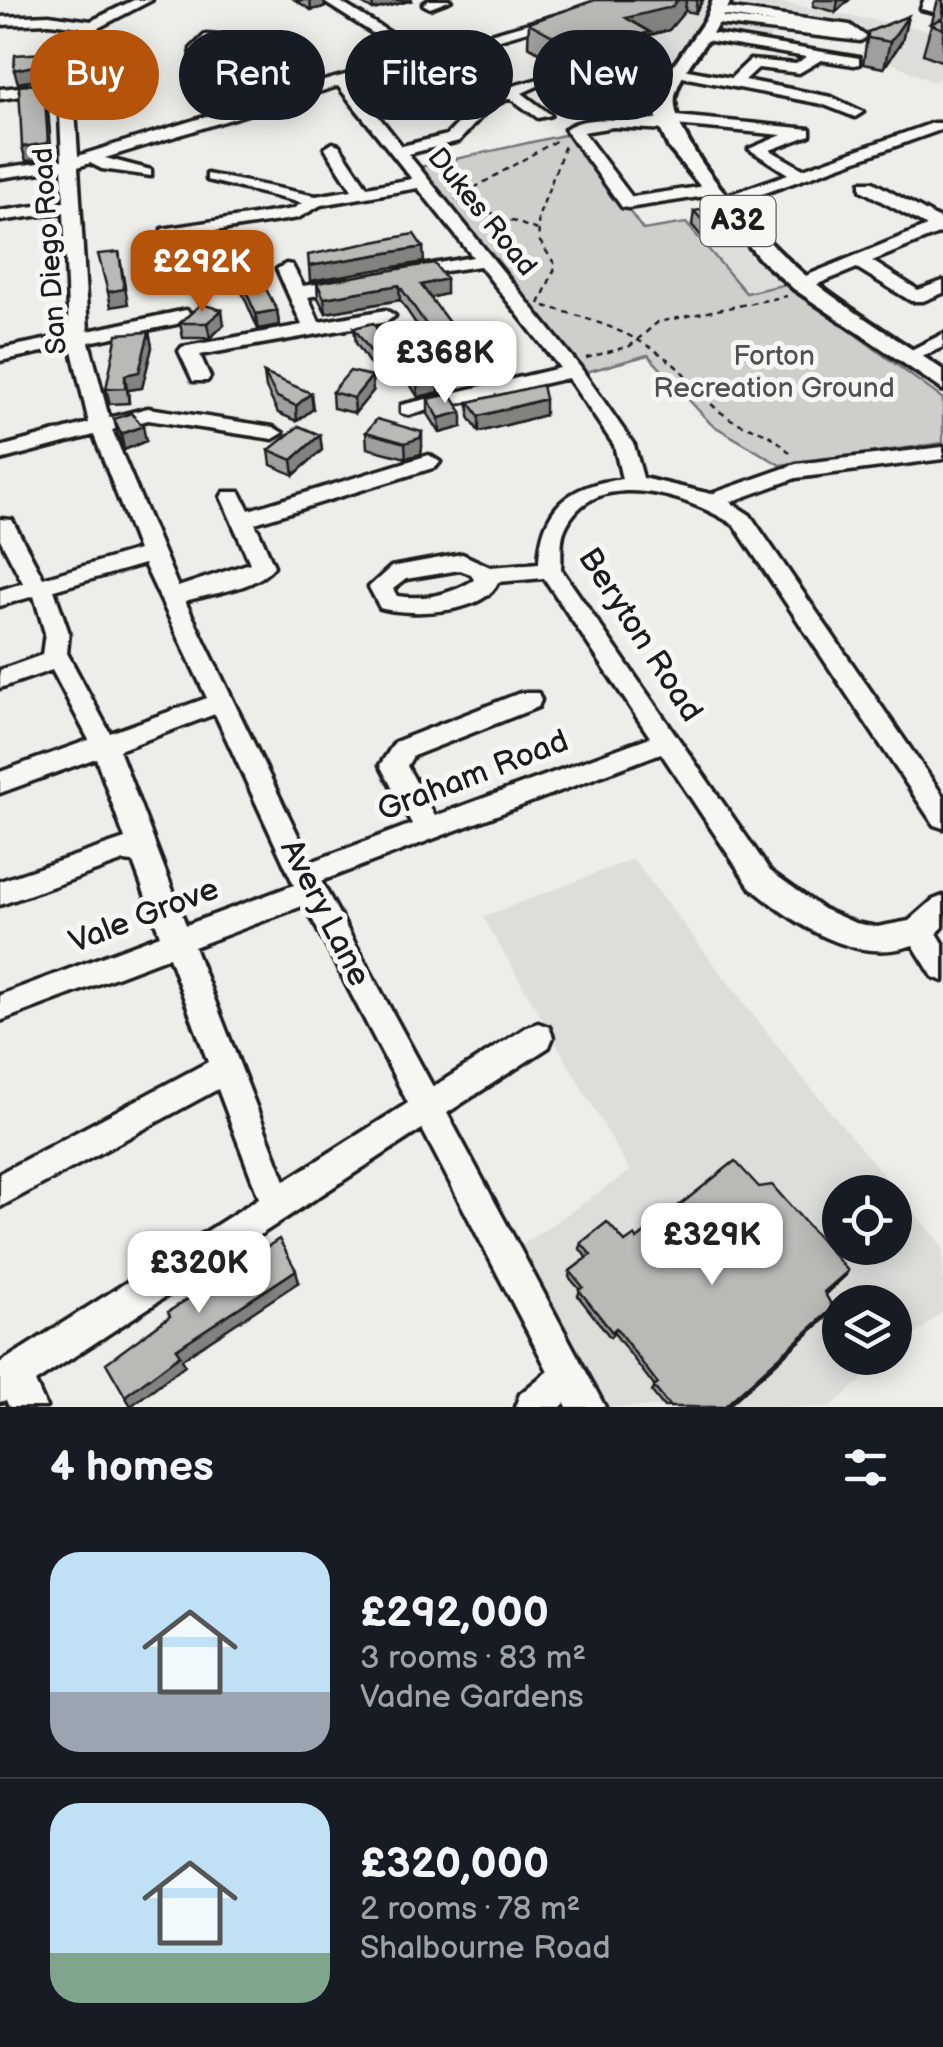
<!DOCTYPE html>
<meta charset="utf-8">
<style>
body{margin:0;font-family:"Balsamiq Sans",sans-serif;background:#20242c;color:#f1f3f6;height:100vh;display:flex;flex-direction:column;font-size:38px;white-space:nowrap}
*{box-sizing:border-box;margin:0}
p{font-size:32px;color:#9ea1a6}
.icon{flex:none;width:55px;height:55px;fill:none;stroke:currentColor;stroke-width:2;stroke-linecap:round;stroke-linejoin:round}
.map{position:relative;height:1407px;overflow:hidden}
.sheet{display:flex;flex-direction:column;background:#171b24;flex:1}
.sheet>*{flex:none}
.hud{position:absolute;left:30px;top:30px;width:885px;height:90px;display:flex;gap:20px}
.fabs{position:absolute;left:822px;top:1175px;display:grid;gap:20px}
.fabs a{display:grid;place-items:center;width:90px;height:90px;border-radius:50%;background:#171b24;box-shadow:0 5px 25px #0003;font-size:50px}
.price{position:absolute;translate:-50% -85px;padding:0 22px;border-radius:20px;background:#fff;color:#222;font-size:32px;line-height:65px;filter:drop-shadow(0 2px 5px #0008)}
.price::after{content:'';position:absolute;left:50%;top:60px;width:30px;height:22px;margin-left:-15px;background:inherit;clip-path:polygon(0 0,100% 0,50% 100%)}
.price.on{background:#b45309;color:#fff}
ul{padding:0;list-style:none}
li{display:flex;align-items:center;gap:30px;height:250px;padding:0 50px}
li+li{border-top:2px solid #363941}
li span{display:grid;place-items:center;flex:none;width:280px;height:200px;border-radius:30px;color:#555}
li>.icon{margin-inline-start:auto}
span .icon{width:120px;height:120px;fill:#fffc;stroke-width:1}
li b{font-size:42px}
h2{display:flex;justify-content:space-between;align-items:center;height:120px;padding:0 50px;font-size:42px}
.pill{padding:0 35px;border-radius:45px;background:#171b24;box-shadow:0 5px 25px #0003;font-size:35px;line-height:90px}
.pill.on{background:#b45309;color:#fff}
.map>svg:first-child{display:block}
</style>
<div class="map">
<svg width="943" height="1407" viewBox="0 0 943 1407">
<rect width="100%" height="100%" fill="#edede9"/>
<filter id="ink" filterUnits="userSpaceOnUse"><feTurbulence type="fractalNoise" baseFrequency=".01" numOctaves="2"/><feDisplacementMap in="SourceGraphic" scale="20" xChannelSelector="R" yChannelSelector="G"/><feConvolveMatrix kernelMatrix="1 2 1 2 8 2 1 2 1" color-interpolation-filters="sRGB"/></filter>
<g filter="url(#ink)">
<path fill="#ddddda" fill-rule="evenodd" d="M636 0H710L708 14 659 81 655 93 656 122 603 120 582 104 587 102 572 71 549 57Z
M728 0H767L943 33V77L932 82 870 52 874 44 829 36 773 29 768 48 778 50 776 54 707 42 724 18Z
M720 217 755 256 787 284 746 293 686 223Z
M633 859 792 1065 943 1247V1311L895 1352V1302H840V1358H888L830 1407H610L515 1250 630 1171 483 917ZM840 1192H895V1248H840Z"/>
<path fill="#cececb" stroke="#757574" stroke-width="2.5" d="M573 133 643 230 686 223 746 293 787 284 943 399V443L780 465 711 424 648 355 586 372 419 167Z"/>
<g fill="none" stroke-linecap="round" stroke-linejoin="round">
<g stroke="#1c1c1c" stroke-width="7">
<path id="minor" d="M134 0H152L98 28 71 48 78 156 217 113 197 98 191 49 205 35 252 38 313 84 410 57 321 0H337L423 53 610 0H632L463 50 513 86 542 78V84L522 93 551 115 538 118 510 98 490 107 459 141 408 154 580 367 634 445 643 478 711 494 796 464 943 447V459L796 478 730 502 750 515 943 796V828L934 825 734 525C690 496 591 463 564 531 560 542 562 557 561 569L770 871 823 909 855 923 877 927 909 921 933 900 943 896V927L937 933 943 943V981L933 977 913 945C854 966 794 923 750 887L661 753 321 881 433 1087 527 1027 538 1023 549 1027 553 1037 549 1047 447 1113 605 1407H567L565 1403 561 1407H515L520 1394 548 1371 422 1129 35 1382 46 1407H9L6 1400 0 1402V1363L259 1198 218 1089 0 1207V1173L208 1062 169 957 0 1021V995L160 935 133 862 124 861 0 905V881L125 839 96 758 0 793V772L89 740 52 670 0 688V670L42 655 45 633 34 596 0 606V590L23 583 0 539V519L12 520 43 578 138 550 94 435 0 460V447L89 423 71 346 0 361V349L69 335 64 212 0 221V211L64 202 62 169 0 178V168L62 160 57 47 81 27 49 23 0 25V17L49 15 91 21ZM213 42 243 45 300 88 231 109 212 96 205 50ZM450 54 501 91 480 101 447 135 402 146 351 82ZM338 86 412 179 367 187 339 145 333 143 325 148 352 190 316 196 207 174V180L302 203 293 209 162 229 163 274 172 279 215 268 206 263 180 267 177 237 298 218 321 205 418 188 473 257 398 270V278L480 266 560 368 401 405V413L408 415 568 378 614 445 622 479C568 485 541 508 539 563L490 567 462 554 391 567 369 587 380 608C409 616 484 615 498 582L544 578 650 737 435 816 407 766 413 756 538 707 541 700 538 693H520L395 742 380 765 412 824 311 862 185 601C212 593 257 589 274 566L255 523 436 467 440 462 429 455 249 510 240 492H224L221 497 250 563 178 587 112 430 148 420 273 439 283 433 273 427 148 408 109 418 89 342 186 322 195 316 186 310 88 331 78 167 90 163 102 169 151 176V170L105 158ZM144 564 207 698 110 733 67 653 69 633 54 590ZM460 570 471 574 474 580C450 595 425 600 397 596L393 589 406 579ZM215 714 294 885 186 925 119 750ZM305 905 408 1103 285 1181 194 947Z
M429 0H451L430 8 423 4Z
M924 0H938L935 4 943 6V14L921 9Z
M718 7 850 25 867 37 860 41 709 23V17L714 16 776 23 713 14 711 11Z
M704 32 859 58V64L854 65 821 60 799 73 758 68 745 80 831 97 863 112 855 117 822 104 672 75V69L677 68 731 78 750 60 796 64 806 57 699 39V33Z
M50 84 55 85V91L0 99V89Z
M666 115 810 129V135L770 150 803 169 933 123H943V129L723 208 717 207V199L788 174 749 149 782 135 675 125 668 130 613 127 583 132 632 197 712 185 720 190 712 195 628 208 622 207 565 129C594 109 638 129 666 115Z
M861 182H873L943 221V232L872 261 918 290 943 281V293L923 301H911L857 268 808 288H796V280L927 226 861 190Z
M286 264 292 265 303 286 350 279 359 284 350 289 308 297 319 322 386 310 395 316 386 322 200 355 210 377 207 381H193L179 351 182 347 302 325 277 269Z
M943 334V347L907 363 897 357Z"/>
</g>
<g stroke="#1c1c1c" stroke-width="8">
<path id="major" d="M713 0H731C718 33 686 61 676 92 661 137 775 252 810 279 852 312 899 340 943 370V390L794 289 760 259 669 148 657 122 655 93 705 20Z"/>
</g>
<path stroke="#1c1c1c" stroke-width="2.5" stroke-dasharray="6 5" stroke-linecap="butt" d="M455 199 559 139
M459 201 537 230
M539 304 556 266 539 240 538 218 565 145
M544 306C592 319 640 334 678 368 693 382 705 401 722 413 751 435 766 423 793 457
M586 358 630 346 658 322 787 296"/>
<use href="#minor" fill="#f6f6f2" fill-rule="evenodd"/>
<use href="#major" fill="#f6f6f2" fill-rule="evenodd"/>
</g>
<path fill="#9f9f9d" stroke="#1c1c1c" stroke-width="2.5" d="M295 0H324L325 7 311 10Z
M356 0H413L373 10Z
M595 0H703L695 13 685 11 669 30 650 35 648 55 655 57 648 116H598L566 67 528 46 529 23Z
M814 0H849L836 12 813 6Z
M938 0H943V62L923 54Z
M908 16 902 41 884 68 863 64 868 32Z
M694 211 737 224 735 239 708 244 692 225Z
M233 262 277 310 279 325 258 329 235 276Z
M434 263 446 294 430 298 479 363V378L456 383 400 300 326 313 318 298 317 283Z
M201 304 224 325 210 338H183L180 323Z
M354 328 391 365 380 380 356 343Z
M149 332 152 347 142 388 128 390 129 403 110 404 106 389Z
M407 366 439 392 418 397 408 381Z
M264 373 313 409 297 421 278 413 266 388Z
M373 391 355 413 333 408 332 392Z
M428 399 462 427 440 433 428 414Z
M469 402 545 415 479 432 469 417Z
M114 419 146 441 124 450 118 435Z
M366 432 422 447 421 454 406 458 367 448Z
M320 435 322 450 294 475 271 465 269 450Z
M637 1239 845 1276 825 1294 833 1308 830 1314 727 1407H664L652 1392 655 1387 614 1333 610 1337 578 1296 580 1290 569 1277 570 1271 587 1258 580 1249 581 1243 625 1242Z"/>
<path fill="#82827f" stroke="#1c1c1c" stroke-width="2.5" d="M310 0H324L325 7 311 10Z
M372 0H413L373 10Z
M678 0H686L685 11 669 30 650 35 648 55 601 50 626 18Z
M697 0H703L695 13Z
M838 0H849L836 12Z
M908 16 902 41 884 68 890 42Z
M44 53 47 67V78L18 83 14 70Z
M44 83 47 97 52 158 26 161 22 147Z
M737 224 735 239 708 244 710 229Z
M423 247 424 262 310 281 309 266Z
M119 252 128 304 111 307 108 292Z
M446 279V294L421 300V285Z
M399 285 400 300 326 313 324 298Z
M222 310 224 325 210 338 207 323Z
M277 310 279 325 258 329 256 314Z
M149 332 152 347 142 388 128 390 129 403 125 375Z
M391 350V365L380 380V365Z
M479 363V378L456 383V368Z
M372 376 373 391 355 413 354 398Z
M438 377 439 392 418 397 417 382Z
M311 393 313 409 297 421 296 406Z
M545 399V415L479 432V416Z
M462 412V427L440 433 439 418Z
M143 426 146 441 124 450 121 434Z
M422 432V447L421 454 406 458 405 443Z
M320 435 322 450 294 475 292 460Z
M296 1270 299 1282 182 1359 185 1365 131 1406 125 1396 176 1349Z
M848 1271 845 1276 821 1298 824 1292Z
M833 1308 830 1314 727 1407H724Z"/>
<path fill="#b9b9b6" stroke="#1c1c1c" stroke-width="2.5" d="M595 0H678L672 7 626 18 650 32 643 34 648 36 601 50 655 57 651 92H600L567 44 529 23Z
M908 16 890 42 868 38V32Z
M943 18V29L930 24Z
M44 53V64L14 70 15 55Z
M44 83 48 143 22 147 19 86Z
M721 206 737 224 710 229 694 211Z
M414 234 423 247 309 266 308 255Z
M119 252 124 289 108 292 98 254Z
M250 258 277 310 256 314 233 262Z
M434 263 446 279 421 285 479 363 456 368 399 285 324 298 317 283Z
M201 304 222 310 207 323H180Z
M373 323 391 350 380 365 354 328Z
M149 332 139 372 125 375V388L106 389 117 334Z
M427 361 438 377 417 382 407 366Z
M350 371 372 376 354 398 332 392Z
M264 373 311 393 296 406 277 397Z
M542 385 545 399 479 416 469 402Z
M450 394 462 412 439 418 428 399Z
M131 413 143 426 121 434 114 419Z
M377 419 422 432 420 438 405 443 366 432Z
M299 426 320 435 292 460 269 450Z
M735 1161 759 1187 772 1185 848 1271 824 1292 833 1308 724 1407H670L654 1387 658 1384 616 1328 612 1332 579 1290 583 1287 570 1271 591 1255 581 1243 607 1222 625 1242 635 1235 637 1239Z
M279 1239 296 1270 176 1349 180 1355 125 1396 106 1363 170 1316 168 1312Z"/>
</g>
<g text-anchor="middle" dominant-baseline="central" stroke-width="10" stroke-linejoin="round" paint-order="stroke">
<g font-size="28" fill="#1c1c1c" stroke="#f6f6f2">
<text transform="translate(482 212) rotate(51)">Dukes Road</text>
<text transform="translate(50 251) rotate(-94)">San Diego Road</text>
</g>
<g font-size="28" fill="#515151" stroke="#f6f6f2">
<text x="774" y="356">Forton<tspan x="774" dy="32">Recreation Ground</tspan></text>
</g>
<rect fill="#f6f6f2" stroke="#5d5d5c" stroke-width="2.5" x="700.5" y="196" width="75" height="50" rx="8"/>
<g font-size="30" font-weight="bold" fill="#1c1c1c">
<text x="738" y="221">A32</text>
</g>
<g font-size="32" fill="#1c1c1c" stroke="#f6f6f2">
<text transform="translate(640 635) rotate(57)">Beryton Road</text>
<text transform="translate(473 776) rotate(-21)">Graham Road</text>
<text transform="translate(325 913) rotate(63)">Avery Lane</text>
<text transform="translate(144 916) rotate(-21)">Vale Grove</text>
</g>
</g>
</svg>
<div class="fabs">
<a><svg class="icon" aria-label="locate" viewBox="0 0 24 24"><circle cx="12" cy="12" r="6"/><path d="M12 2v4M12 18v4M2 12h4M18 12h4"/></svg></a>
<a><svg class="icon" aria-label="layers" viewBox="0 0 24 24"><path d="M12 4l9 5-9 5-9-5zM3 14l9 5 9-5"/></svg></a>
</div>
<b class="price on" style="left:202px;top:315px">£292K</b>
<b class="price" style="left:445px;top:406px">£368K</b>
<b class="price" style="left:712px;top:1288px">£329K</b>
<b class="price" style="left:199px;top:1316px">£320K</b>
<div class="hud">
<a class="pill on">Buy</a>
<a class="pill">Rent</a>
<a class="pill">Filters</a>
<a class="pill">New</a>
</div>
</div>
<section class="sheet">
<h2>4 homes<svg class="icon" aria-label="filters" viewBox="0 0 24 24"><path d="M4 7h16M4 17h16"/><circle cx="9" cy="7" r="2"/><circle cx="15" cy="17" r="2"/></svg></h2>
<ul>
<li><span style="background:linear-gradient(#bfe0f5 70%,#9aa5b1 0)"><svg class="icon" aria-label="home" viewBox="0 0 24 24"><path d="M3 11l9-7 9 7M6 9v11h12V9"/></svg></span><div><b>£292,000</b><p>3 rooms · 83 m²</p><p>Vadne Gardens</p></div></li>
<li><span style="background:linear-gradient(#bfe0f5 75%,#7fa58c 0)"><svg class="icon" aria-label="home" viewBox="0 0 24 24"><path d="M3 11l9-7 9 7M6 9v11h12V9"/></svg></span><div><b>£320,000</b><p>2 rooms · 78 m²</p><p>Shalbourne Road</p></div></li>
</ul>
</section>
